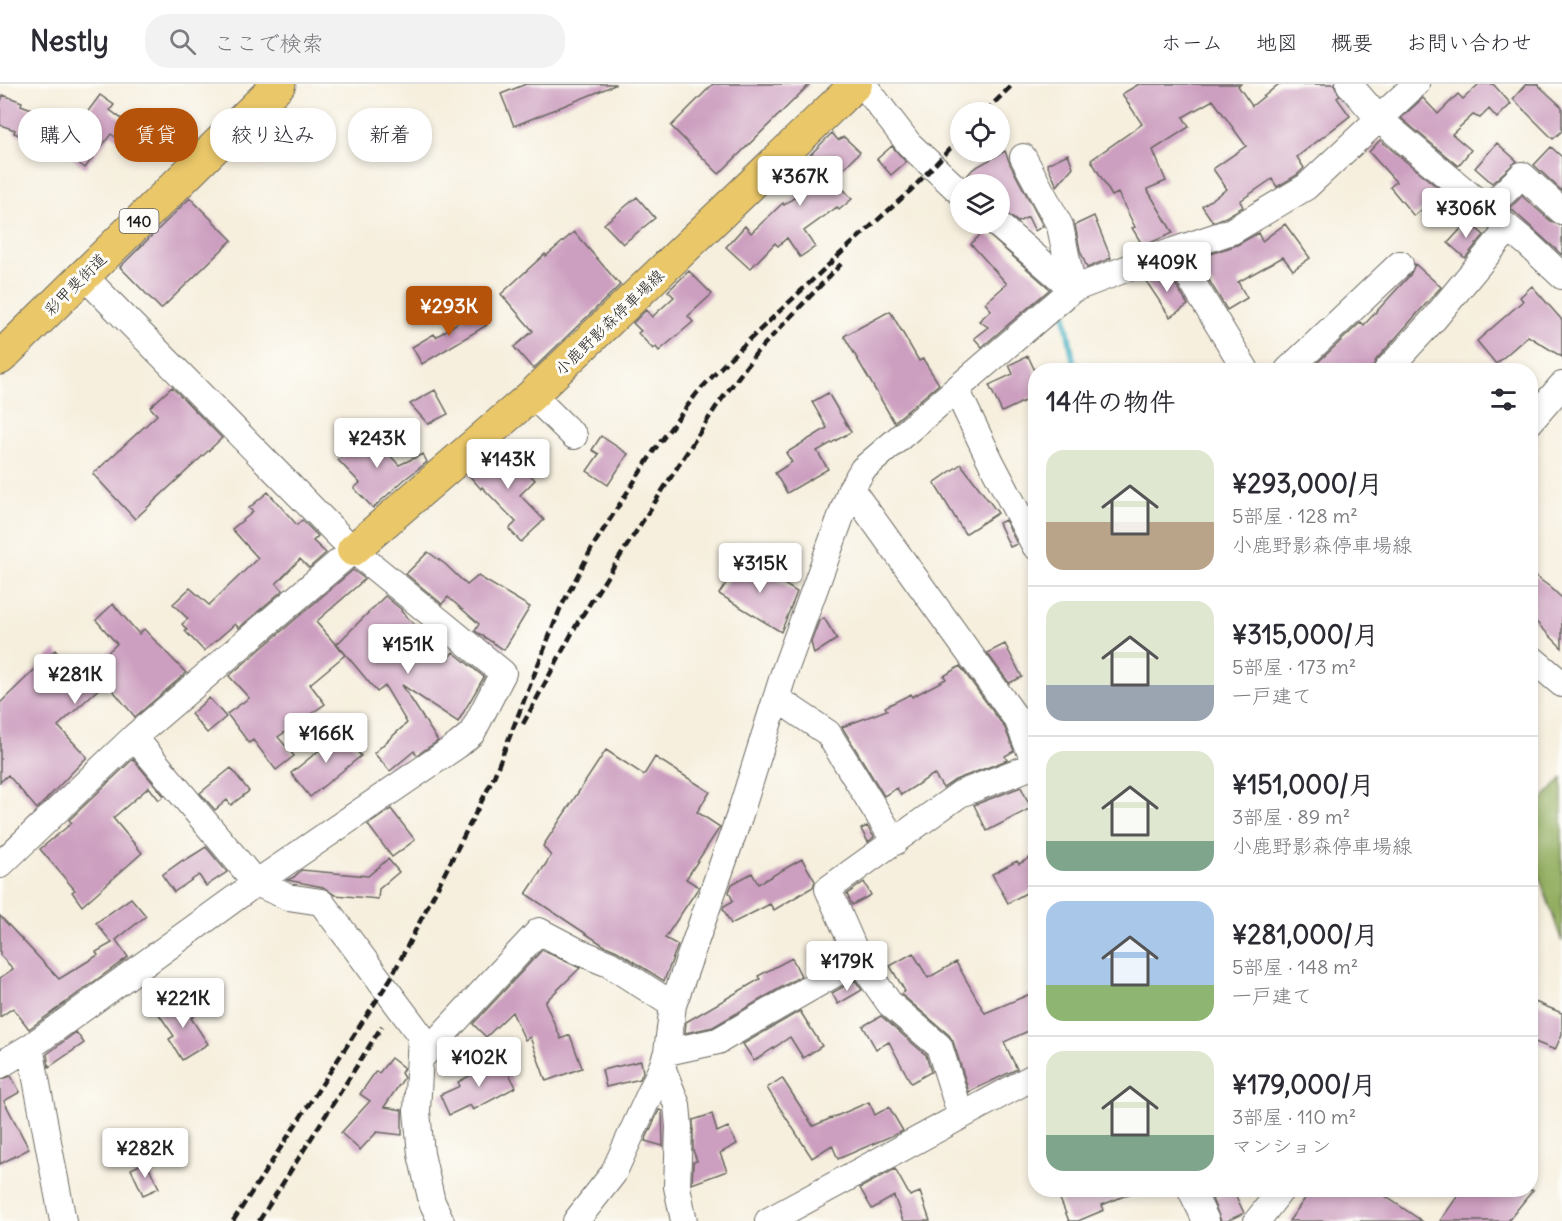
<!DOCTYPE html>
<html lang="ja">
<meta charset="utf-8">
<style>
body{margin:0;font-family:Delius,"Klee One",sans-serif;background:#f2f2f3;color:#2b2b33;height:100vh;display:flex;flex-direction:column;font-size:22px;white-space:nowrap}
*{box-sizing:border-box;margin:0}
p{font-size:20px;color:#7c7c81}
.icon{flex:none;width:33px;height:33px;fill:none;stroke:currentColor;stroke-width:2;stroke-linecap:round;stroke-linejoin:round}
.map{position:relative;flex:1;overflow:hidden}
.panel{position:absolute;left:1028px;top:279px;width:510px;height:834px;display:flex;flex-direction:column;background:#fff;border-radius:24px;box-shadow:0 3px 9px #0003}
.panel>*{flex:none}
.banner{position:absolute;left:18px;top:24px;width:570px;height:54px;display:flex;gap:12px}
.fabs{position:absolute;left:950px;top:18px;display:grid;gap:12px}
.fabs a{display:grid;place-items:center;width:60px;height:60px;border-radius:50%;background:#fff;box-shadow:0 3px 9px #0003;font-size:30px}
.price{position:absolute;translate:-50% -51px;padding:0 14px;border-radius:6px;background:#fff;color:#222;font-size:20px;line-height:39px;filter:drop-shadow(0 2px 3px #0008)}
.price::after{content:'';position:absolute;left:50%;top:36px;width:18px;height:14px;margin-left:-9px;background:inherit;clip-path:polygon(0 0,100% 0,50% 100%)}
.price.on{background:#b45309;color:#fff}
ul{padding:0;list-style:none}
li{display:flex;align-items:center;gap:18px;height:150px;padding:0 18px}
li+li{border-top:2px solid #e1e1e2}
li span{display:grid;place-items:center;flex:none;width:168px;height:120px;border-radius:18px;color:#555}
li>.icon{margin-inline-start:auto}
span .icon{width:72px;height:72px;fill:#fffc;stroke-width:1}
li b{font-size:26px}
h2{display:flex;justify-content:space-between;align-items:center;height:72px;padding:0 18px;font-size:26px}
.pill{padding:0 21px;border-radius:24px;background:#fff;box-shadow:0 3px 9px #0003;font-size:21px;line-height:54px}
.pill.on{background:#b45309;color:#fff}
header{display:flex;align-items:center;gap:36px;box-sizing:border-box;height:84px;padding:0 30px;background:#fff;border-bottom:2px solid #e1e1e2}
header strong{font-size:28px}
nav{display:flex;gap:33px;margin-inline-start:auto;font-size:21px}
.search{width:420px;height:54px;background:#f2f2f3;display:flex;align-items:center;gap:15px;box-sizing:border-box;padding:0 21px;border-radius:24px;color:#7c7c81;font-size:22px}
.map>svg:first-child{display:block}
</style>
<header>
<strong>Nestly</strong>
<div class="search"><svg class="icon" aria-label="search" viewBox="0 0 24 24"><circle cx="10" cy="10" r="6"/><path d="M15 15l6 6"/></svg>ここで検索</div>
<nav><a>ホーム</a><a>地図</a><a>概要</a><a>お問い合わせ</a></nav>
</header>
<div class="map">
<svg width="1562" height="1137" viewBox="0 0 1562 1137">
<rect width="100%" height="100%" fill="#fdfcf7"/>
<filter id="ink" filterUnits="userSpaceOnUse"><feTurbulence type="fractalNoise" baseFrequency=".0167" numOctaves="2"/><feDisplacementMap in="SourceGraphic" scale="12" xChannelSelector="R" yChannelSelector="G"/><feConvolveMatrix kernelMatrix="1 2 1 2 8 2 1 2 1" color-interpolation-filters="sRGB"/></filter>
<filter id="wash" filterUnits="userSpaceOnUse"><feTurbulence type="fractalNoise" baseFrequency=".008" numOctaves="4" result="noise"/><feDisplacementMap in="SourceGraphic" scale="24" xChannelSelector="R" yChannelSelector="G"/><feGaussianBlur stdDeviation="1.35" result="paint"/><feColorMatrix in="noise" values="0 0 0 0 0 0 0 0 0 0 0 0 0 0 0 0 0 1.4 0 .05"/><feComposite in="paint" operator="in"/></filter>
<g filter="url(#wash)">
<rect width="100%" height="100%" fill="#f6efde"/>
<path fill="#93ae60" stroke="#58653e" stroke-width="1.5" d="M1562 694V858L1530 766V729Z"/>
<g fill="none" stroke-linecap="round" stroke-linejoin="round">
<path stroke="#45b0c3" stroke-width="6" d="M1065 232 1075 286"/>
</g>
<g id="blocks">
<path fill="#cc9ebf" d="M526 0H615V1L514 42 501 10Z
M713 0H810L719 90 671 42Z
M1139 0H1241L1238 2 1252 22 1279 0H1334L1340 12 1337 14 1350 32 1297 73 1304 84 1297 91 1277 103 1272 95 1240 117 1243 123 1226 133 1213 138 1202 122 1227 105 1213 85 1246 62 1213 16 1183 33 1189 43 1153 66 1166 97 1147 105 1173 149 1143 162 1132 144 1135 143 1118 109 1112 112 1091 76 1142 40 1122 10Z
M1479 0H1493L1511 20 1497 34 1489 25 1480 34 1473 31 1452 50 1471 66 1458 82 1401 34 1423 14 1438 30 1458 10 1463 15Z
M1526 0H1537L1562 23V47L1553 55 1513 15Z
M3 11 22 18 21 21 77 42 100 11 114 21 110 26 140 49 129 63 111 50 85 84 64 68 14 49 15 46 0 41V20Z
M284 22 313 52 301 64 272 33Z
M832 49 838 56 844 53 860 68 834 94 852 115 839 126 837 123 804 147 815 163 800 173 787 154 778 162 775 159 750 185 726 163 745 142 751 149 783 119 784 121 826 90 808 73Z
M1380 56 1443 108 1414 132 1390 103 1396 98 1369 68Z
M1497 59 1517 77 1492 99 1475 84Z
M892 62 906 78 891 91 877 75Z
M1551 63 1562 73V107L1534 81Z
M1005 67 1010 80 1043 142 1035 147 1028 133 1018 138 1002 126 999 121V100H972L966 93 973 85Z
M1068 70 1073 83 1057 102 1047 80Z
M1522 112 1552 138 1562 142V171L1510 124Z
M637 113 655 134 623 160 604 140Z
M190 114 232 156 161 225 120 183Z
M1094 132 1111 174 1087 184 1080 166 1075 141Z
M1468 137 1484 151 1465 174 1448 159Z
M1285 140 1310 174 1293 186 1283 173 1238 198 1247 214 1227 226 1196 175 1237 161 1258 149 1262 157Z
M984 147 1050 205 982 263 974 254 988 243 979 237 991 226 985 219 1007 200 971 160Z
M574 148 620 201 533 285 514 263 533 247 501 210 545 170 546 172Z
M1415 180 1441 203 1376 276 1372 285 1322 286 1316 280 1361 238 1364 241 1410 191Z
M1167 186 1188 221 1170 233 1146 197Z
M689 187 712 210 688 232 693 238 659 267 656 263 653 265 638 249 641 247 633 239 646 226 652 233 674 213 668 207Z
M1532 202 1562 236V273L1528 252 1496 280 1477 257 1523 217 1520 213Z
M477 226 487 241 422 280 412 263 434 250 436 253Z
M890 227 919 277 923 275 939 300 894 338 844 252Z
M1028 272 1035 287V312L1002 328 989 301 1013 290 1009 281Z
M172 303 222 354 135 435 93 390 157 331 150 323Z
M435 306 448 330 428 340 410 320Z
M828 309 851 348 817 367 828 385 787 409 775 389 792 378 786 369 827 344 812 318Z
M368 348 399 381 423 370 427 378 404 396 373 424 354 404 360 399 338 376Z
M601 352 628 370 608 401 587 387 599 370 592 366Z
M502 361 535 396 520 411 544 436 521 458 509 445 516 438 482 403 481 405 468 390Z
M961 380 998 429 965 450 934 399Z
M268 408 297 441 302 436 318 452 313 457 326 469 309 484 300 475 276 500 283 506 239 544 235 540 204 567 185 547 187 546 182 540 188 535 173 520 190 504 209 521 258 474 232 445 253 428 249 424Z
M1005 436 1017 460 1010 463 999 439Z
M428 468 445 480 467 501 478 492 530 523 504 566 475 547 479 540 448 513 442 520 406 490Z
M742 474 797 508 781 548 719 510Z
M353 486 365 495 316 538 345 571 310 600 325 620 278 653 294 672 276 686 253 656 249 659 227 630 249 614 229 592Z
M1530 488 1550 503 1562 514V564L1530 532Z
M385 512 402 526 401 527 448 575 453 568 484 593 458 638 402 601 438 657 417 671 414 667 390 687 374 669 407 639 385 602 377 608 337 560Z
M113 520 139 550 144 545 186 589 135 633 106 598 58 642 87 673 37 725 8 691 0 698V619L55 566 80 593 117 560 96 536Z
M824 534 837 555 814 570 811 558 819 537Z
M1005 560 1022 593 1009 599 987 569Z
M960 582 1005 644 1014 667 1005 672 1007 676 955 696 943 704 934 690 901 711 897 704 884 712 842 643 887 626 885 623 911 610 912 613 946 595 944 592Z
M209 614 226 633 207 649 191 630Z
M342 648 361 672 310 713 291 689Z
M606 666 644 691 655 673 710 708 697 728 720 743 686 795 699 803 665 854 678 861 664 897 617 867 603 861 526 810 551 772 543 762Z
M133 675 164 712 159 716 149 703 113 734 142 769 82 822 72 808 75 806 40 765 72 739 69 736Z
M231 684 249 707 231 721 227 716 215 726 200 709Z
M1021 703 1031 724 987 747 974 721Z
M391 725 415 756 392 773 368 741Z
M867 742 874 753 868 758 861 745Z
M206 763 227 788 206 802 199 791 174 808 162 791 183 776 184 777Z
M1035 771V804L1008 819 992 790 1017 777 1019 780Z
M388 775 399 788 379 805 378 815 335 811 323 803 287 796 294 793 301 786 368 792Z
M802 775 815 797 813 803 774 826 770 820 731 840 723 825 724 822 733 817 729 808 732 800 752 789 758 800Z
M864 798 871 811 852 821 847 810Z
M131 814 146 832 116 856 128 873 29 945 13 924 0 933V894L13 885 0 871V832L59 895 98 871 96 868 112 859 96 839Z
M542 866 580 884 545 918 561 955 570 951 582 984 546 997 530 953 525 956 512 928 486 953 473 940Z
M913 869 928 894 956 878 985 929 1035 908V944L1004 958 1017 985 969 1008 953 957 949 951 901 910 905 907 890 882Z
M792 874 801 892 713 943 685 949 686 938 760 895 758 892Z
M855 896 862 906 838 920 832 909Z
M182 914 194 932 191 934 208 960 182 976 169 955 174 952 158 929Z
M1530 916 1562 929V950L1555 966 1530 956Z
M800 927 822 962 803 974 790 953 754 977 743 960Z
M881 932 926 971 931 988 911 999 889 958 876 965 863 942Z
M76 948 84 959 49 983 47 970Z
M391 974 404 984 401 989 404 994 384 1023 402 1026V1051L377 1048 360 1066 341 1049 370 1017 360 1010 376 987 379 989Z
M501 975 516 1003 473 1026 470 1021 449 1031 440 1011 460 1002 458 998Z
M641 977 643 988 640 995 606 1003 602 986Z
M11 992 20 1008 4 1017 29 1065 0 1080V996Z
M782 994 813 1042 869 1018 875 1031 889 1023 903 1047 838 1075 832 1061 812 1074 767 1004Z
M659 1026 662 1027 663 1062 645 1057Z
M712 1030 717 1048 728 1043 737 1060 720 1069 727 1087 692 1100 693 1078 697 1077 693 1066V1036Z
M146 1078 159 1104 143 1111 131 1085Z
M895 1085 910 1112 920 1108 930 1137H903L894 1112 872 1125 860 1104Z
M1082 1106H1139L1102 1121 1104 1126 1078 1137H1069L1060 1115Z
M1233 1106 1244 1129 1227 1137H1221L1212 1115Z
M1311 1106H1376L1422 1137H1289Z
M1462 1106H1533L1508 1137H1440Z"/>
</g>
</g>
<g filter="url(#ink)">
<use href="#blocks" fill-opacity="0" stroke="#686660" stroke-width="1.5"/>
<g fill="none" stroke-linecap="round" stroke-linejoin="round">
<g stroke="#686660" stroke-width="28">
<path id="minor" d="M863 0 909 60 960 108
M1349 0 1379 35 1528 160 1562 192
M1023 73 1060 142 1073 205
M1487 125 1522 91 1562 127
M997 140 1073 205
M1173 167 1246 286
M1288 286 1400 180
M1387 286 1434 235 1509 144
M956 305 991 378 1035 462
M532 311 574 352
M1530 338 1562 301
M851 405 1018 637 1035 680
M1530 573 1562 600
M776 614 828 649 895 758
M134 653 256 799 288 813 321 818 421 952 417 1027 421 1070 432 1118 441 1137
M0 781 134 653 353 466
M30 963 63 1137
M667 968 718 957 859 876
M420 975 539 847 577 867 609 880 673 921
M0 981 30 963 256 799 458 661 472 649 503 589 353 466 83 191
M662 983 677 1021 679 1043 677 1103 684 1137
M961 1032 939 962 890 920 859 876 828 805 960 710 1035 681
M1191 1106 1206 1137
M576 1137 613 1090 662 983 667 968 673 921 739 733 785 586 851 405 863 385 1073 205 1173 167 1232 147 1306 103 1416 0
M768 1137 1035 992
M1257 1137 1281 1106"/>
</g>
<g stroke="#686660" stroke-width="34">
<path id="major" d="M353 466 532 311 856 0"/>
</g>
<g stroke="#686660" stroke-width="35">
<path id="highway" d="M0 274 279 0"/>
</g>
<use href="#minor" stroke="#fff" stroke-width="26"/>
<use href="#major" stroke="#eac769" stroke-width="32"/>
<use href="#highway" stroke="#eac769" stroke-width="33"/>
<path stroke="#1c1c1c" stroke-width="4.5" stroke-dasharray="9 4.5" stroke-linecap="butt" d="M985 28 1013 0
M523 640 578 538 716 323 757 268 841 180
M233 1137 391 894 493 695 560 525 593 462 655 365 697 309 727 277 840 170 911 106 960 54
M259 1137 382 942"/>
</g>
</g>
<g text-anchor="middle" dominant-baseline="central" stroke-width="6" stroke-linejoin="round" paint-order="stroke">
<rect fill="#fdfcf7" stroke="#605f5e" stroke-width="1.5" x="119.5" y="125" width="39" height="24" rx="4.5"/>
<g font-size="15" font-weight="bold" fill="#1c1c1c">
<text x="139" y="137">140</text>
</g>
<g font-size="16" fill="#1c1c1c" stroke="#fdfcf7">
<text transform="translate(75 200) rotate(-45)">彩甲斐街道</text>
<text transform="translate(609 238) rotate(-44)">小鹿野影森停車場線</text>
</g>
</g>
</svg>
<div class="fabs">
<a><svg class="icon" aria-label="locate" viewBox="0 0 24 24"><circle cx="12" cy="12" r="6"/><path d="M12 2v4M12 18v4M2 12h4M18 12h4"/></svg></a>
<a><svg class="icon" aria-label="layers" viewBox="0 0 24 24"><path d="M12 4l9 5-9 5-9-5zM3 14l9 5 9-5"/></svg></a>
</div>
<b class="price" style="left:800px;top:123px">¥367K</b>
<b class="price" style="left:1466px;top:155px">¥306K</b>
<b class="price" style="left:1167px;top:209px">¥409K</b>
<b class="price on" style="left:449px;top:253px">¥293K</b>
<b class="price" style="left:377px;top:385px">¥243K</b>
<b class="price" style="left:508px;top:406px">¥143K</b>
<b class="price" style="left:760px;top:510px">¥315K</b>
<b class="price" style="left:408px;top:591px">¥151K</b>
<b class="price" style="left:75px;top:621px">¥281K</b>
<b class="price" style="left:326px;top:680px">¥166K</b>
<b class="price" style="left:847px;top:908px">¥179K</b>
<b class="price" style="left:183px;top:945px">¥221K</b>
<b class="price" style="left:479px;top:1004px">¥102K</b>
<b class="price" style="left:145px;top:1095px">¥282K</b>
<div class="banner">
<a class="pill">購入</a>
<a class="pill on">賃貸</a>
<a class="pill">絞り込み</a>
<a class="pill">新着</a>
</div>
<section class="panel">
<h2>14件の物件<svg class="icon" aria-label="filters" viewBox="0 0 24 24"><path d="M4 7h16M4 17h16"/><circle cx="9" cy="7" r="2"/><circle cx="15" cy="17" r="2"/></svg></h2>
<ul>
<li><span style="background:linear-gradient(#dfe7d0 60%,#b9a48a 0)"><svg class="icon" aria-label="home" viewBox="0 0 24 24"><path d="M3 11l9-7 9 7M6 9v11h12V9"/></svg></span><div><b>¥293,000/月</b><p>5部屋 · 128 m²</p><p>小鹿野影森停車場線</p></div></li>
<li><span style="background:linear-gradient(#dfe7d0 70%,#9aa5b1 0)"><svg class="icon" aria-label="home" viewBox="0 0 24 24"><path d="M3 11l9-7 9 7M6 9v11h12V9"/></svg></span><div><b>¥315,000/月</b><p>5部屋 · 173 m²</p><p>一戸建て</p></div></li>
<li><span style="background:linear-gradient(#dfe7d0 75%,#7fa58c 0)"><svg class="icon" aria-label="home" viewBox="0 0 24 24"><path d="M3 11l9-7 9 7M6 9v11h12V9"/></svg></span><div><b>¥151,000/月</b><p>3部屋 · 89 m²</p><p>小鹿野影森停車場線</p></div></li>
<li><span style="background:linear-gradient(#a9c7e8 70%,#8fb573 0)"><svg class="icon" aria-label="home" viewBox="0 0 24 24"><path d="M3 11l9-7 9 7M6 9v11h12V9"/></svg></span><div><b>¥281,000/月</b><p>5部屋 · 148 m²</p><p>一戸建て</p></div></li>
<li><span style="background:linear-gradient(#dfe7d0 70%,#7fa58c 0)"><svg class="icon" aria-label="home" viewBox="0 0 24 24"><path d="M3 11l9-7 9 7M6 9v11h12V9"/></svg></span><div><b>¥179,000/月</b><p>3部屋 · 110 m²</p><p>マンション</p></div></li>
</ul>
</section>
</div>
